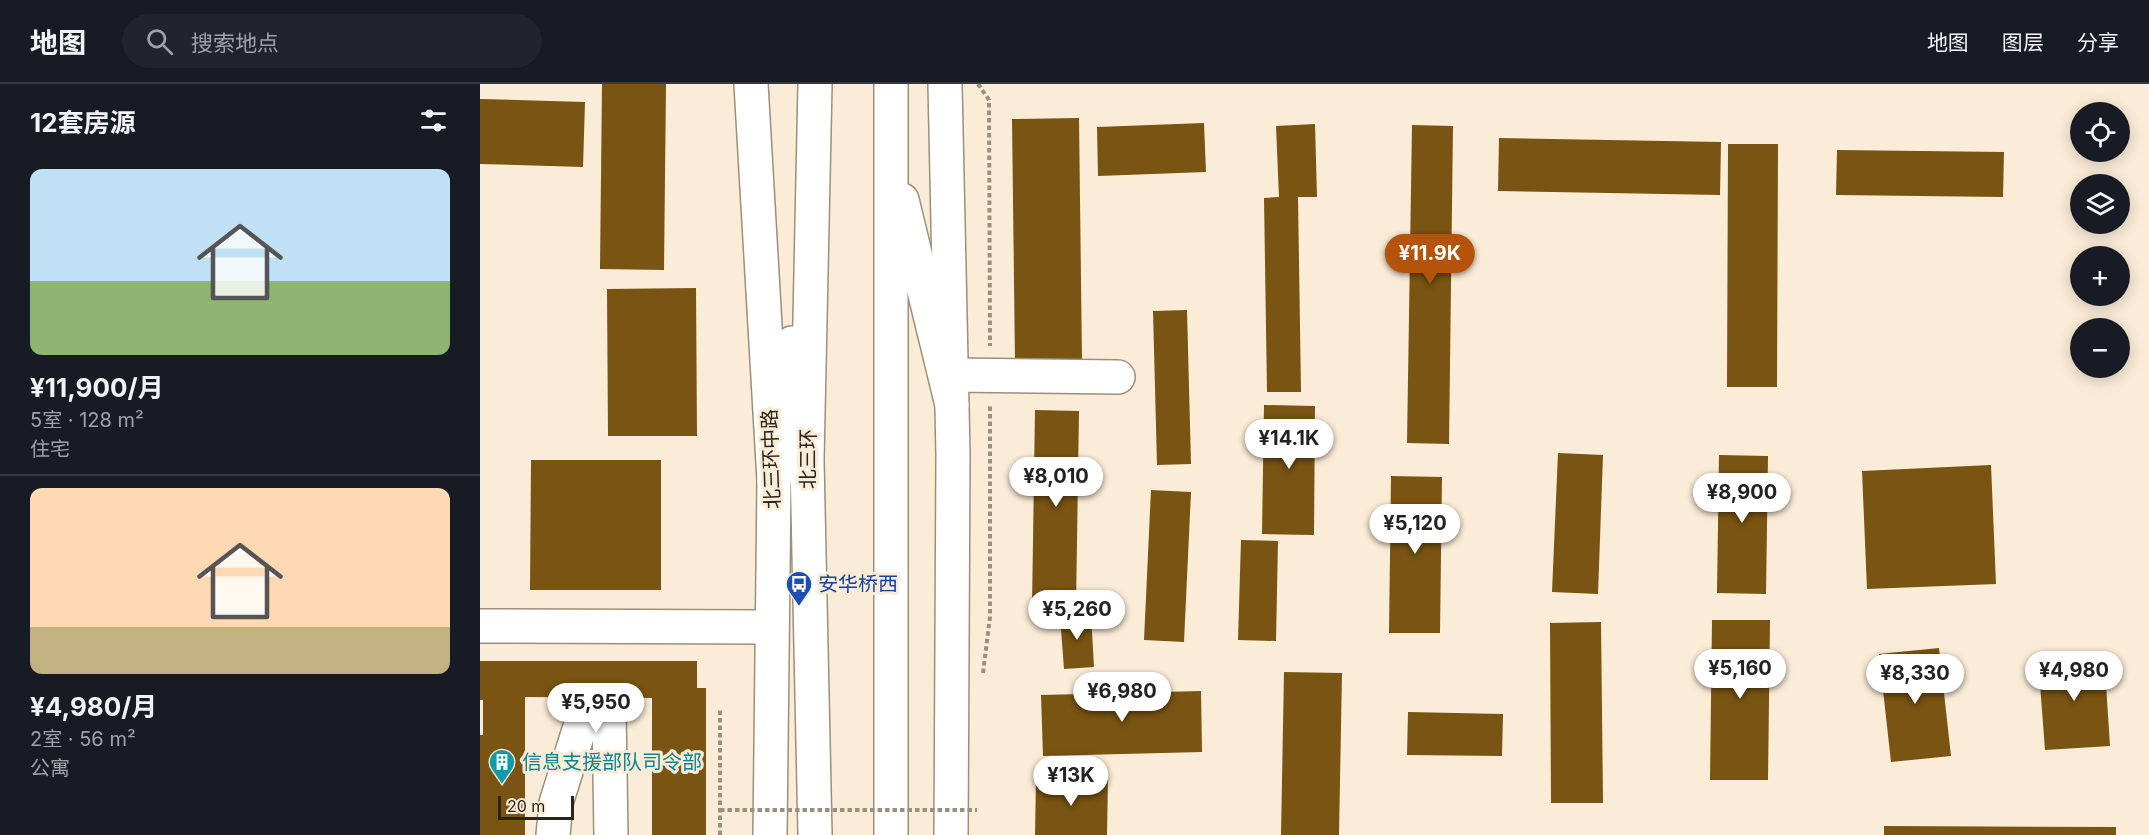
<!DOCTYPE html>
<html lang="zh">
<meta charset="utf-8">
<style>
body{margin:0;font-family:Inter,"Noto Sans SC",sans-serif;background:#20242c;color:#f1f3f6;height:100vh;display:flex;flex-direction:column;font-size:22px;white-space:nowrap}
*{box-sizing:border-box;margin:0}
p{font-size:20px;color:#9ea1a6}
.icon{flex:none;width:33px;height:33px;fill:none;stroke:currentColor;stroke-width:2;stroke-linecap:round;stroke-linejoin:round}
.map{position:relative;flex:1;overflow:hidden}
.panel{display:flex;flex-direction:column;background:#171b24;width:480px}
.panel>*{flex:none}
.buttons{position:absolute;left:1590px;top:18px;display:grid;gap:12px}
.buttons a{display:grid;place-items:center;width:60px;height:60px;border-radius:50%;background:#171b24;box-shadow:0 3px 15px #0003;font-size:30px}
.scale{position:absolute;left:18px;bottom:15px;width:76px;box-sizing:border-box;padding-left:6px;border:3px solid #2a241d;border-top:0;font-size:16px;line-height:21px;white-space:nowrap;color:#2a241d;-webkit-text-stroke:4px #fbecd7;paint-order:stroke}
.price{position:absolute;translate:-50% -51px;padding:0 14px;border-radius:21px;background:#fff;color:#222;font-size:20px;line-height:39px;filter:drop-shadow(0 2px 3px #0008)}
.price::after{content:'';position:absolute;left:50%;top:36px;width:18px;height:14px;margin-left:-9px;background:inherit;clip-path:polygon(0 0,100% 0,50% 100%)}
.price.on{background:#b45309;color:#fff}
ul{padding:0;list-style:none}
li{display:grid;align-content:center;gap:12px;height:318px;padding:0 30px}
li+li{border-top:2px solid #363941}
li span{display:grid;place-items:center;height:186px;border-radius:12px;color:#555}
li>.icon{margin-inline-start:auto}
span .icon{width:108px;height:108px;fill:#fffc;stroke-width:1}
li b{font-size:26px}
h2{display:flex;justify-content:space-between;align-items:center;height:72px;padding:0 30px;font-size:26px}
header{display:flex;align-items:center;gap:36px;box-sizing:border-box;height:84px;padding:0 30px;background:#171b24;border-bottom:2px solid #363941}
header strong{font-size:28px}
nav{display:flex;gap:33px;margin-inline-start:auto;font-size:21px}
.search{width:420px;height:54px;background:#20242c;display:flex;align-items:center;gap:15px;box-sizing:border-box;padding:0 21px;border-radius:33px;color:#9ea1a6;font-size:22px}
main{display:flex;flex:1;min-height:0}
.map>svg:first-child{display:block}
</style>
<header>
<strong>地图</strong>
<div class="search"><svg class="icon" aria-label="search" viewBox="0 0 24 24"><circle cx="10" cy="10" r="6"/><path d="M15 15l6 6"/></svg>搜索地点</div>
<nav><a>地图</a><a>图层</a><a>分享</a></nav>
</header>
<main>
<section class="panel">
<h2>12套房源<svg class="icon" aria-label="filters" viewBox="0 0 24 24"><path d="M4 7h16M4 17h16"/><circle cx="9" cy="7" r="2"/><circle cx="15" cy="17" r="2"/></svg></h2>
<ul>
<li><span style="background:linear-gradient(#bfe0f5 60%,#8fb573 0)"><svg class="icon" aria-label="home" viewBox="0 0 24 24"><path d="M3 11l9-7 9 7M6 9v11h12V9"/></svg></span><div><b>¥11,900/月</b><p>5室 · 128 m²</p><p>住宅</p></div></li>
<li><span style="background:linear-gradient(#ffd9b3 75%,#c2b280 0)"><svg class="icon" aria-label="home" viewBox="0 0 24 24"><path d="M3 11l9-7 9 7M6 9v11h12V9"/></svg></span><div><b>¥4,980/月</b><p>2室 · 56 m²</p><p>公寓</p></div></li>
</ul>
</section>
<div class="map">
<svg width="1669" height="751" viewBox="0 0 1669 751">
<rect width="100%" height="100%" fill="#fbecd7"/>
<path fill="#795412" d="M122 0H186L184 186 120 185Z
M0 15 105 18 103 83 0 80Z
M599 34 602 277 535 278 532 35Z
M724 39 726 88 618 92 617 43Z
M835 40 837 113H818L821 308H787L784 114 799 113 796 42Z
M932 41 973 42 969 360 927 359Z
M1019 54 1241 58 1240 111 1018 107Z
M1248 60H1298L1297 303H1247Z
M1357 66 1524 68 1523 113 1356 111Z
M216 204 217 352H128L127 205Z
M707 226 711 380 677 381 673 227Z
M784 321 835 322 834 451 782 450Z
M555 326 599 327 596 523 552 522Z
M1078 369 1123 371 1118 510 1072 508Z
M1239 371 1288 372 1286 510 1237 509Z
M51 376H181V506H50Z
M1511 381 1516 500 1387 505 1382 387Z
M911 392 962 393 960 549H909Z
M671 406 711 408 704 558 664 556Z
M761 456 798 457 796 557 758 556Z
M611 530 614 583 584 585 580 532Z
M1232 536H1290L1288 696H1230Z
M1121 538 1123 719H1071L1070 539Z
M1459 564 1471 672 1411 678 1399 570Z
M1624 569 1630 662 1565 666 1558 574Z
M0 577H217V604H226V751H172V614L45 613V751H0V651H3V616H0Z
M804 588 862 589 859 751H801Z
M721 607 722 668 563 672 561 611Z
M928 628 1023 630 1022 672 927 671Z
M556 694 628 695 627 751H555Z
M1404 742 1636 743V751H1404Z"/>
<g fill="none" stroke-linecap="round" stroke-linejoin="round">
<g stroke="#9d8f7b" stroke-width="36">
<path id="minor" d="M271 0 294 397 290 751
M465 0 473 370 471 751
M471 291 638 293
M0 542 292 543
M73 751 76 719 105 627H129L131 751"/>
</g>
<g stroke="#9d8f7b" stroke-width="36">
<path id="highway" d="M411 0V751
M422 116 472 321
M294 397 312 259
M335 751 327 376 335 0"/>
</g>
<path stroke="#9a8f81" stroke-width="4" stroke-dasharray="4.5 3" stroke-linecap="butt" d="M498 0 509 16 510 262
M503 589 510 533V321
M240 751V626"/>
<use href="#minor" stroke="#fff" stroke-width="33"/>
<use href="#highway" stroke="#fff" stroke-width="33"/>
<path stroke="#9a8f81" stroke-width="4" stroke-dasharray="4.5 3" stroke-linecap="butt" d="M240 726H497"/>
</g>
<defs>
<g id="bus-pin" transform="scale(1.35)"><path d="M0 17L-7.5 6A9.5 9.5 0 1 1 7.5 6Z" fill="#1a4fb4" stroke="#fbecd7"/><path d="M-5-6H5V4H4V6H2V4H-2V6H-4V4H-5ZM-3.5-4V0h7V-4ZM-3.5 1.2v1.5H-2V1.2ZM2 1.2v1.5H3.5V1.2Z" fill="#fff"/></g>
<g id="building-pin" transform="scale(1.35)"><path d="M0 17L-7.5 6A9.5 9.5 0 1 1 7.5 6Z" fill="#0f9aa8" stroke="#fbecd7"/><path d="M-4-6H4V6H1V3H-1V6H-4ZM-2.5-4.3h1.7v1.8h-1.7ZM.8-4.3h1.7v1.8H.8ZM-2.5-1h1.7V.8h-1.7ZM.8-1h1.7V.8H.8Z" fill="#fff"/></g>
</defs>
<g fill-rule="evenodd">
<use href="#bus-pin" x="319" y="500"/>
<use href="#building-pin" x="22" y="678"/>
</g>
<g text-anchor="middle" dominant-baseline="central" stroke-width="6" stroke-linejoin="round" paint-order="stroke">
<g font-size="20" fill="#2a241d" stroke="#fbecd7">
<text transform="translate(291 375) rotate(-92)">北三环中路</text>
<text transform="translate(328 375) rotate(-90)">北三环</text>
</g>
<g font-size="20" fill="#164399" stroke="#fbecd7" text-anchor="start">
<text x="338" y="500">安华桥西</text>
</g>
<g font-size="20" fill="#0d838f" stroke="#fbecd7" text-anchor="start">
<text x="42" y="678">信息支援部队司令部</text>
</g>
</g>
</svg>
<div class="buttons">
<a><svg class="icon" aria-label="locate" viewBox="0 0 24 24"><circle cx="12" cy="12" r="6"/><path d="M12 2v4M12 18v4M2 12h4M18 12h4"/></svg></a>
<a><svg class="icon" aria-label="layers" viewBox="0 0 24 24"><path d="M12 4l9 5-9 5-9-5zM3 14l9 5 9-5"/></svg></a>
<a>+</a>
<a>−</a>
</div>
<div class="scale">20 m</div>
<b class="price on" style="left:950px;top:201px">¥11.9K</b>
<b class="price" style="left:809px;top:386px">¥14.1K</b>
<b class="price" style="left:576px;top:424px">¥8,010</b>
<b class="price" style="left:1262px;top:440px">¥8,900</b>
<b class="price" style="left:935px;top:471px">¥5,120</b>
<b class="price" style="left:597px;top:557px">¥5,260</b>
<b class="price" style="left:1260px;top:616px">¥5,160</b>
<b class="price" style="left:1594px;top:618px">¥4,980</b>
<b class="price" style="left:1435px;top:621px">¥8,330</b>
<b class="price" style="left:642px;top:639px">¥6,980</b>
<b class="price" style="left:116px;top:650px">¥5,950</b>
<b class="price" style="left:591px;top:723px">¥13K</b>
</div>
</main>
